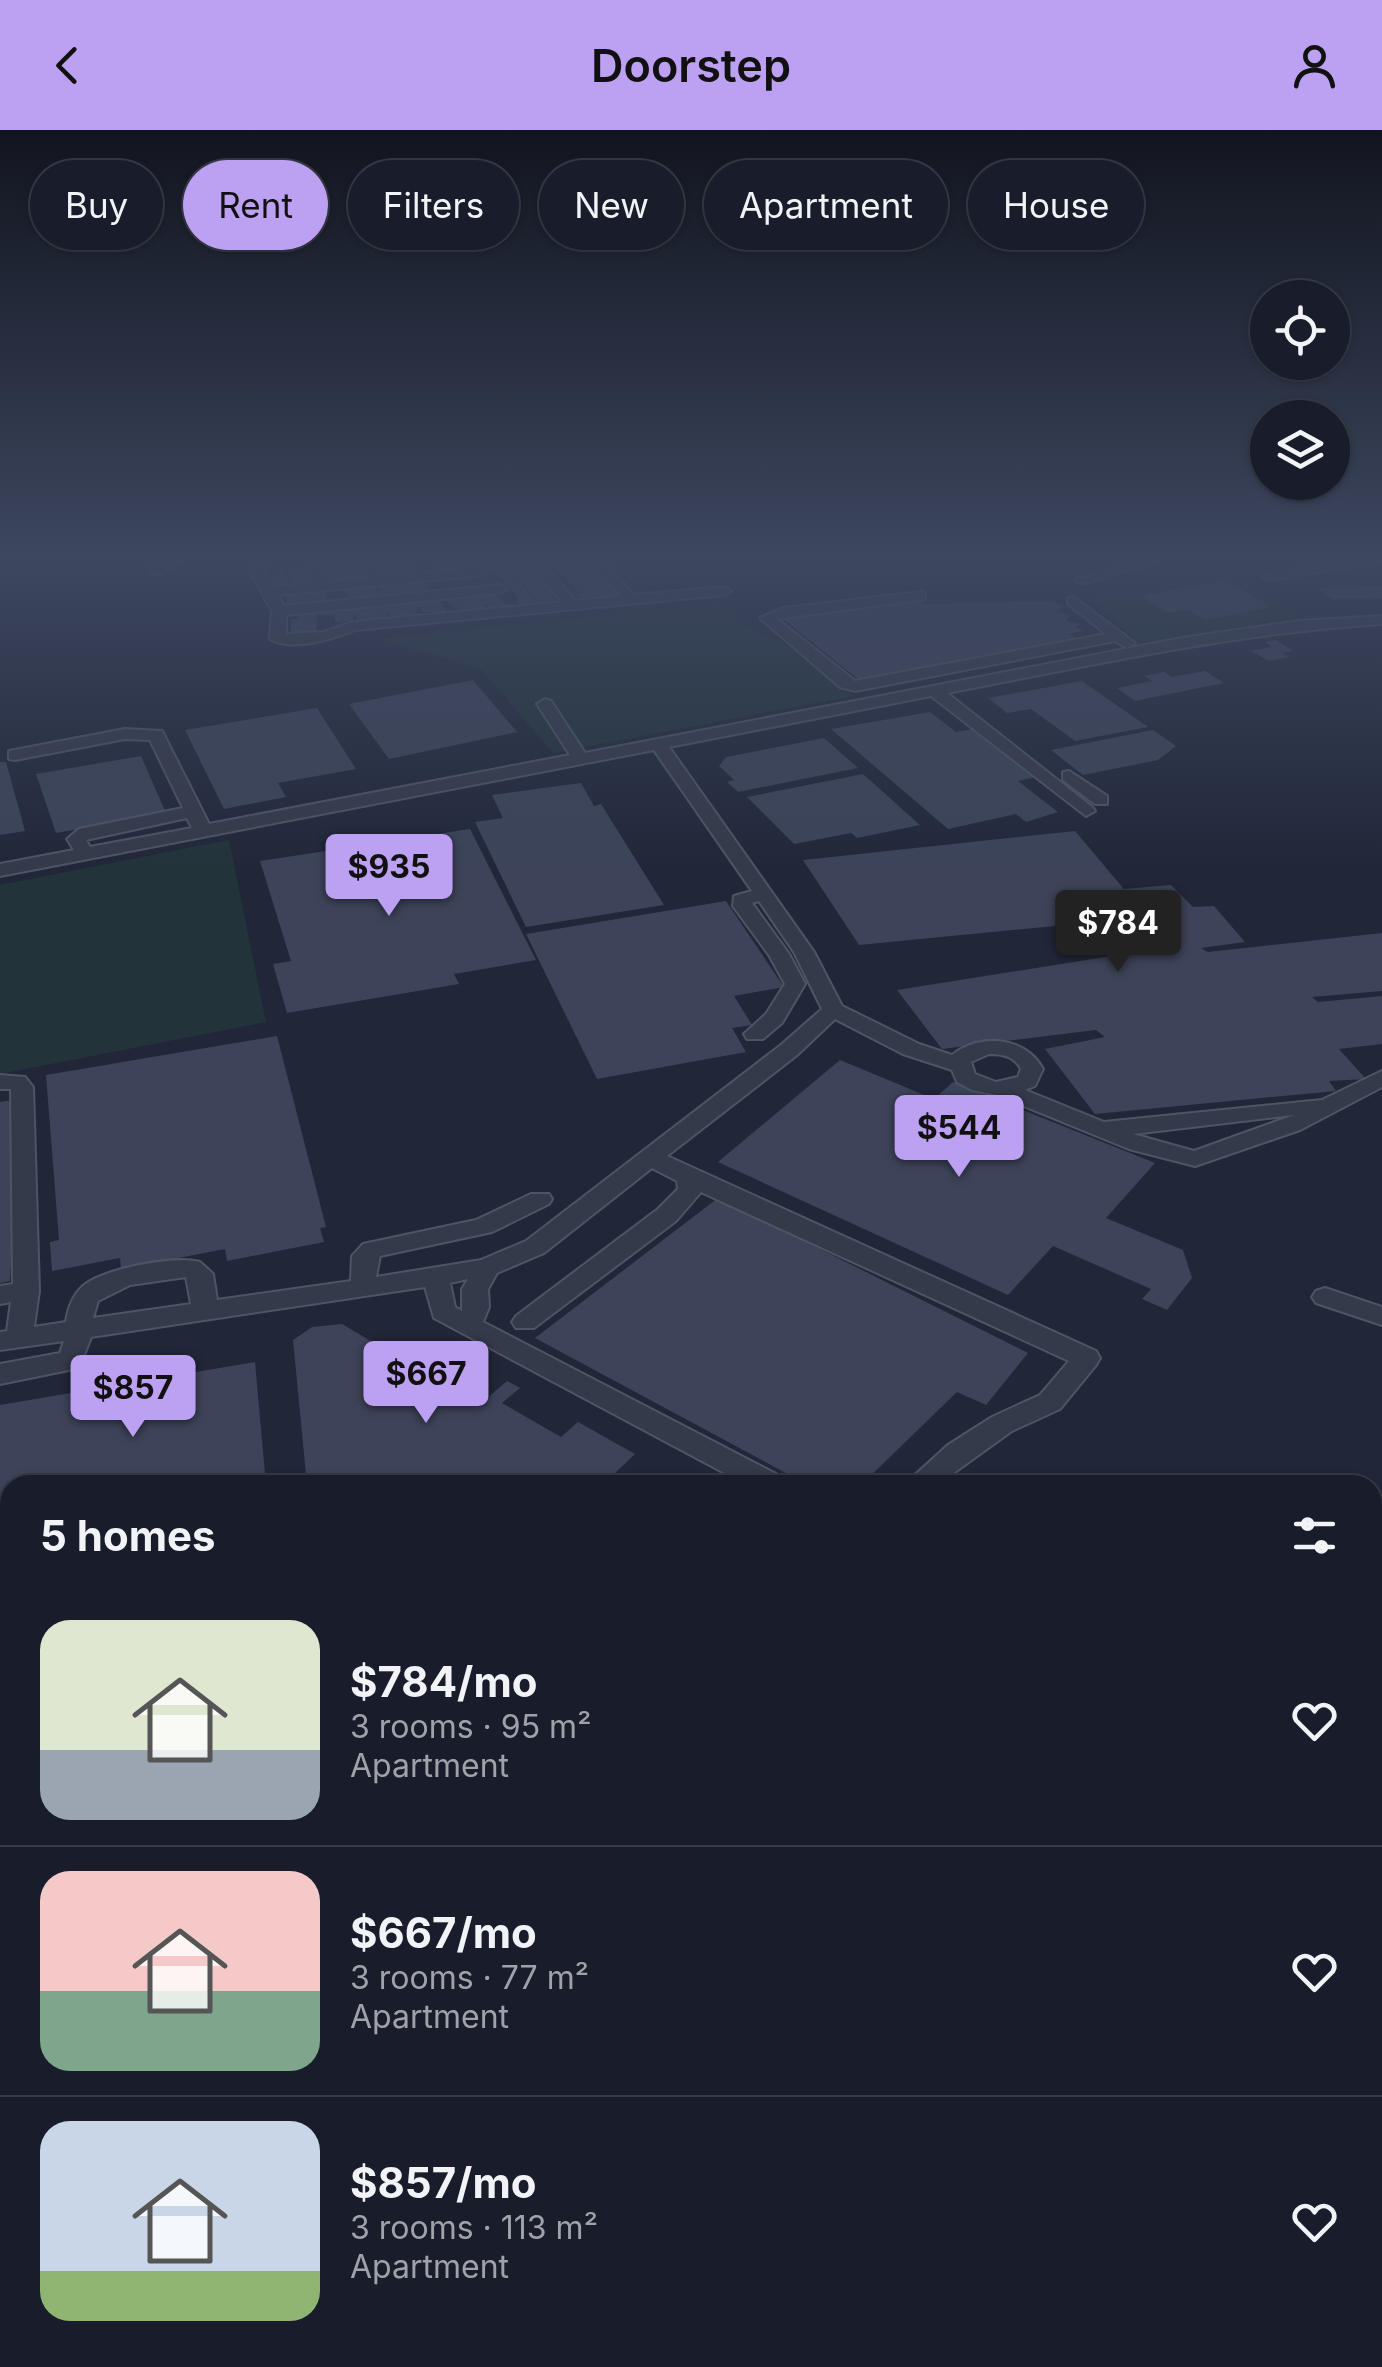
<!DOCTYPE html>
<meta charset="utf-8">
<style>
body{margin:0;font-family:Inter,sans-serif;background:#222633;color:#f1f3f6;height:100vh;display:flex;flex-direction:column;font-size:38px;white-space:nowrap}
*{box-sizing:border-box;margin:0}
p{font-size:32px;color:#9fa2a9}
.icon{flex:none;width:55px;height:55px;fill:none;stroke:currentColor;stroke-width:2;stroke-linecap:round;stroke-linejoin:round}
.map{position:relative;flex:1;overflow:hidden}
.details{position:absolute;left:0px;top:1345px;width:1382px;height:892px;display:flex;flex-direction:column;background:#191d2b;border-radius:30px 30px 0 0;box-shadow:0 2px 8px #0004,0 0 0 2px #373b47}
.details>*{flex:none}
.top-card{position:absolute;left:30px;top:30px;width:1322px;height:90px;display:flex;gap:20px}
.tools{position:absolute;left:1250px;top:150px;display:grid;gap:20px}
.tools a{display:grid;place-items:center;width:100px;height:100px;border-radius:50%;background:#191d2b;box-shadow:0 2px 8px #0004,0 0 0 2px #373b47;font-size:50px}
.price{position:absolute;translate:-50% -85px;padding:0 22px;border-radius:10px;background:#bca0f2;color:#111;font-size:32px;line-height:65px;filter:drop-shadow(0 2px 5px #0008)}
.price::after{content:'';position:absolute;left:50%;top:60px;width:30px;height:22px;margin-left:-15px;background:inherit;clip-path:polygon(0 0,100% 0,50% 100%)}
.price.active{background:#222;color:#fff}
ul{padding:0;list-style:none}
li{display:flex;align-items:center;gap:30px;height:250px;padding:0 40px}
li+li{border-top:2px solid #373b47}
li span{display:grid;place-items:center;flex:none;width:280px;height:200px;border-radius:30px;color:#555}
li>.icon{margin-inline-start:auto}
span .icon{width:120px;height:120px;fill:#fffc;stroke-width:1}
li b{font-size:42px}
h2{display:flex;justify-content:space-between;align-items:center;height:120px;padding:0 40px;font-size:42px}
.chip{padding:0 35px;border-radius:45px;background:#191d2b;box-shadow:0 2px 8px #0004,0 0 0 2px #373b47;font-size:35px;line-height:90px}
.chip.active{background:#bca0f2;color:#111}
header{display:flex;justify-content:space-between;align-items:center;height:130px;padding:0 40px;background:#bca0f2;color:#111;font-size:45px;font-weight:600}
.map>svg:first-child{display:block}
</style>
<header><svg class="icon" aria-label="back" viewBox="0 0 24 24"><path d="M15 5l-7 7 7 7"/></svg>Doorstep<svg class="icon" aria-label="person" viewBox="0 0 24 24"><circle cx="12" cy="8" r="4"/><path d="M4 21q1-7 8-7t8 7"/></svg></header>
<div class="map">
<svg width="1382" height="2237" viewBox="0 0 1382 2237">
<rect width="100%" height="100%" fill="#212739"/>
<path fill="#23333a" d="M1236 443 1295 487 1140 515 1092 467Z
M721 475 745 497 783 513 853 566 553 623 481 539 377 509Z
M229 710 266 892 0 944V755Z"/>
<path fill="#3d4459" d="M403 425 408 427 421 443 404 446 390 426Z
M425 425H443L453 441H435Z
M445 425H460L473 438 456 441Z
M516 425 554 465 556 472 539 474 504 428 501 429 538 474H518L519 468 482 426Z
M579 425 613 459 616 465 579 468 575 464 580 463 545 426Z
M387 426 391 430 401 446 383 447 378 439 384 437 377 436 372 428Z
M321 428H336L341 441 340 435 356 433 359 438 353 439 361 440 366 448 330 452 320 435Z
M283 438 292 455 275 456 270 448 276 445 267 443Z
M302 439 305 443 299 444 307 445 312 454 294 456 287 440Z
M425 450 431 463 351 470 344 458H359L361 463V456L374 455 381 467 379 454Z
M1226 451 1272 477 1205 490 1188 480 1168 483 1141 466Z
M1382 456V468L1333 469 1317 458Z
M304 461 305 468 306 461H323L329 473 288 476 285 463Z
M494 464 508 476 490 479 484 472 485 479 460 481 443 469 460 467 465 473 462 467Z
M441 469 442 476 450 482H422L421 478 430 476 417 478 416 485 393 488 383 481 381 474Z
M918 469 925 474 1051 471 1063 476 1055 482 1070 485 1066 491 1080 494 1076 497 1083 501 1069 504 1081 512 863 553 781 487Z
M379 474 387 486 384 489 359 491 354 483 353 491 335 492 334 485 321 486 320 480 338 478 342 486 341 478 359 476 363 483 361 477Z
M318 480 316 502 291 504V489H299V482Z
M1276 510 1293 521 1282 523 1290 527 1269 531 1251 521 1272 517 1265 512Z
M1205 541 1224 553 1135 571 1117 558 1152 551 1144 546 1164 542 1172 547Z
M473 550 517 602 389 629 349 574Z
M1082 551 1148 597 1075 611 1031 579 1007 583 988 568Z
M317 578 356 639 278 653 286 667 224 679 185 600Z
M930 582 956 602 978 598 1041 646 1018 651 1058 682 1026 692 1016 684 948 699 831 599Z
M1153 600 1176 616 1158 630 1083 645 1051 620Z
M824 608 858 638 738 662 727 652 734 650 719 636 726 627Z
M141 626 166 683 56 703 36 644Z
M0 632H6L25 701 0 705Z
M863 644 920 695 857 708 851 703 794 714 747 667Z
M581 653 594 676 601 674 664 775 526 797 475 692 503 688 492 665Z
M470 699 536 830 454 844 459 854 287 883 273 834 291 831 260 731Z
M1075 701 1124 759 1171 755 1193 777 1214 776 1245 812 1201 818 1208 822 1382 803V861L1312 867 1318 872 1382 866V914L1339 919 1366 949 1329 951 1336 961 1095 984 1045 919 1105 907 1096 900 942 919 897 860 1124 824 1096 792 859 815 803 730Z
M726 771 784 857 734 866 752 895 732 898 746 922 597 949 526 804Z
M277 906 326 1097 320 1098 324 1112 227 1131 225 1119 121 1139 120 1128 52 1141 50 1112 59 1110 46 945Z
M840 930 934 969 953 952 1155 1033 1106 1088 1183 1120 1192 1148 1167 1180 1142 1169 1151 1159 1053 1116 1008 1165 718 1032Z
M20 969 10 1151 0 1153V972Z
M718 1068 1028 1223 986 1275 957 1262 861 1355H808L535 1208Z
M342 1194 479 1275 507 1251 520 1258 502 1273 561 1307 578 1292 635 1324 615 1343 636 1355H307L293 1210 312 1197Z
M255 1232 266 1355H10V1492L0 1493V1275Z
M1208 2228H1281L1282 2237H1257Z"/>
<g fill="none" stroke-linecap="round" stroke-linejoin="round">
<g stroke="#4f5464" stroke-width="4">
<path id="minor" d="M171 425H187L160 444H150V438Z
M257 425H271L263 439 273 457 313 453 305 436 309 425H323L319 436 327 452 370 448 359 425H373L384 447 485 437 492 441 485 445 278 465 284 476 500 455 507 459 500 463 286 485V504L324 502 353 492 562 472 522 425H536L576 471 620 466 584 425H598L634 465 724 457 731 461 724 465 355 500C333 509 292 522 270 509L272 481 249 439Z
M1155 425H1177L1082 454 1075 450Z
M1375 425H1382V432L1269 450 1262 446Z
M920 462 925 463V469L777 489 855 551 1106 504 1068 474V468L1073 467 1135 513 1127 518 1115 511 855 561 840 557 760 488 783 478Z
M1382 486V494C1235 503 1092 535 947 563L1092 677 1095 681 1086 686 931 566 669 617 814 822 842 876 919 914 952 925C980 903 1025 906 1043 939L1035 956 1025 960 1104 992 1322 970 1382 941V957L1300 1000 1195 1036 1129 1019 997 965 972 960 957 952 952 940 903 924 835 889 797 925 667 1026 1096 1221 1100 1228 1096 1235 1060 1279 1012 1301 937 1355H904L948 1315 992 1287 1040 1265 1069 1231 701 1062 676 1091 534 1198H516L512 1192 516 1186 658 1079 678 1059 677 1051 652 1038 544 1123 497 1143 488 1159 489 1177 483 1192 782 1347 786 1355H747L434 1188 425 1157 91 1207 79 1238 0 1254V1234L60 1223 64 1211 0 1220V1202L7 1201 11 1172 0 1174V1156L13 1154 11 959H0V945L25 947 33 957 39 1161 34 1197 66 1192C68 1178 72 1166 83 1156 103 1139 174 1125 200 1132L213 1144 217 1170 351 1151 352 1126 363 1114 476 1090 531 1064H549L552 1069 549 1074 492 1102 380 1126 376 1147 481 1130 526 1111 781 915 822 879 794 822 759 771 752 773 789 824 805 854 782 893 763 909H747L744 904 766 884 785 854 769 825 733 776 734 766 752 761 654 620 0 746V734L74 720 67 709 79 699 183 678 150 610 125 609 15 630 9 629V621L125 599 162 601 209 694 570 625 537 574 545 569 551 571 585 623 1182 508 1298 491ZM187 688 192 698 90 717 86 710ZM989 924C1002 924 1014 926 1021 939L1018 947 996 952 975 944 971 932ZM1294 985 1194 1021 1133 1004ZM186 1147 191 1174 93 1188 98 1171 130 1155ZM468 1149 462 1159V1181L455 1177 450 1153Z
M1069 641 1107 666V674H1095L1063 650V642Z
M1325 1158 1382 1177V1195L1316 1173 1312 1167 1316 1161Z
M10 1625V1655L0 1656V1626Z
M1382 2154V2197L1372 2201V2158Z
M10 2173V2215L0 2216V2174Z
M680 2228H723L725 2237H681Z
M777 2228H880L884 2237H781Z
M921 2228H964L965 2237H921Z
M1303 2228H1347L1345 2237H1301Z"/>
</g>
<path stroke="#3d4f54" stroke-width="2.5" stroke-dasharray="5 5" stroke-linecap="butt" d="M660 425 675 436"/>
<use href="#minor" fill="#343a49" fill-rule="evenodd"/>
</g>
<linearGradient id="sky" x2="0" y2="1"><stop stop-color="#12151f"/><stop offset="0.58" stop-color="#3d475f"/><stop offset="1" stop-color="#3d475f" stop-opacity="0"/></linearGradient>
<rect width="1382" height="738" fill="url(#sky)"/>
</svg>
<div class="tools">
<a><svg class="icon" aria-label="locate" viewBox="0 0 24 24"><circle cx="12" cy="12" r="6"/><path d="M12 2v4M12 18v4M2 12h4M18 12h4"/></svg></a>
<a><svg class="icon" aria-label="layers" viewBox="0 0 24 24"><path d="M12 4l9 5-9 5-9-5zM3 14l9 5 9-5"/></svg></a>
</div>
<b class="price" style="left:389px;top:789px">$935</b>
<b class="price active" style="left:1118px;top:845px">$784</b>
<b class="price" style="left:959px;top:1050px">$544</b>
<b class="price" style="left:426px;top:1296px">$667</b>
<b class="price" style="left:133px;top:1310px">$857</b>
<div class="top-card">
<a class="chip">Buy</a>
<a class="chip active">Rent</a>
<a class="chip">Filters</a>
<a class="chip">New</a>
<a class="chip">Apartment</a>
<a class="chip">House</a>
</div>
<section class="details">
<h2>5 homes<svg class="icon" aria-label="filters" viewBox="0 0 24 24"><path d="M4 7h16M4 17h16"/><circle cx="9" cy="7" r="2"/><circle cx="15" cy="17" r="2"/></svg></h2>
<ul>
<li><span style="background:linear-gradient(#dfe7d0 65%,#9aa5b1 0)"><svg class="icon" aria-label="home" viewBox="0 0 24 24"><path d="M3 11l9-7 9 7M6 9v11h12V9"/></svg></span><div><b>$784/mo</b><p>3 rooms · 95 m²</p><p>Apartment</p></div><svg class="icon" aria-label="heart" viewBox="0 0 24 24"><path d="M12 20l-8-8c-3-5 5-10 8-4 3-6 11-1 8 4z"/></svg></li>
<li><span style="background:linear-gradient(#f6c9c9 60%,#7fa58c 0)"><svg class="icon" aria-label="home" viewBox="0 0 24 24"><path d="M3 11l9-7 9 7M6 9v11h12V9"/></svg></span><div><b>$667/mo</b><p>3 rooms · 77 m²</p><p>Apartment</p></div><svg class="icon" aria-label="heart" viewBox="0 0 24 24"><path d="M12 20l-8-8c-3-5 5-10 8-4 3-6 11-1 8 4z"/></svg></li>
<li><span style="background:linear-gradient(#c9d6e8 75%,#8fb573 0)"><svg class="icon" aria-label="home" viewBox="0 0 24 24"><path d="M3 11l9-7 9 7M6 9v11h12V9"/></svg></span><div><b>$857/mo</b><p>3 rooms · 113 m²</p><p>Apartment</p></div><svg class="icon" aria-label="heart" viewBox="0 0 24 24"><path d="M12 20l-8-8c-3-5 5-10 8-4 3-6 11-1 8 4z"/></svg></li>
</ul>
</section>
</div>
